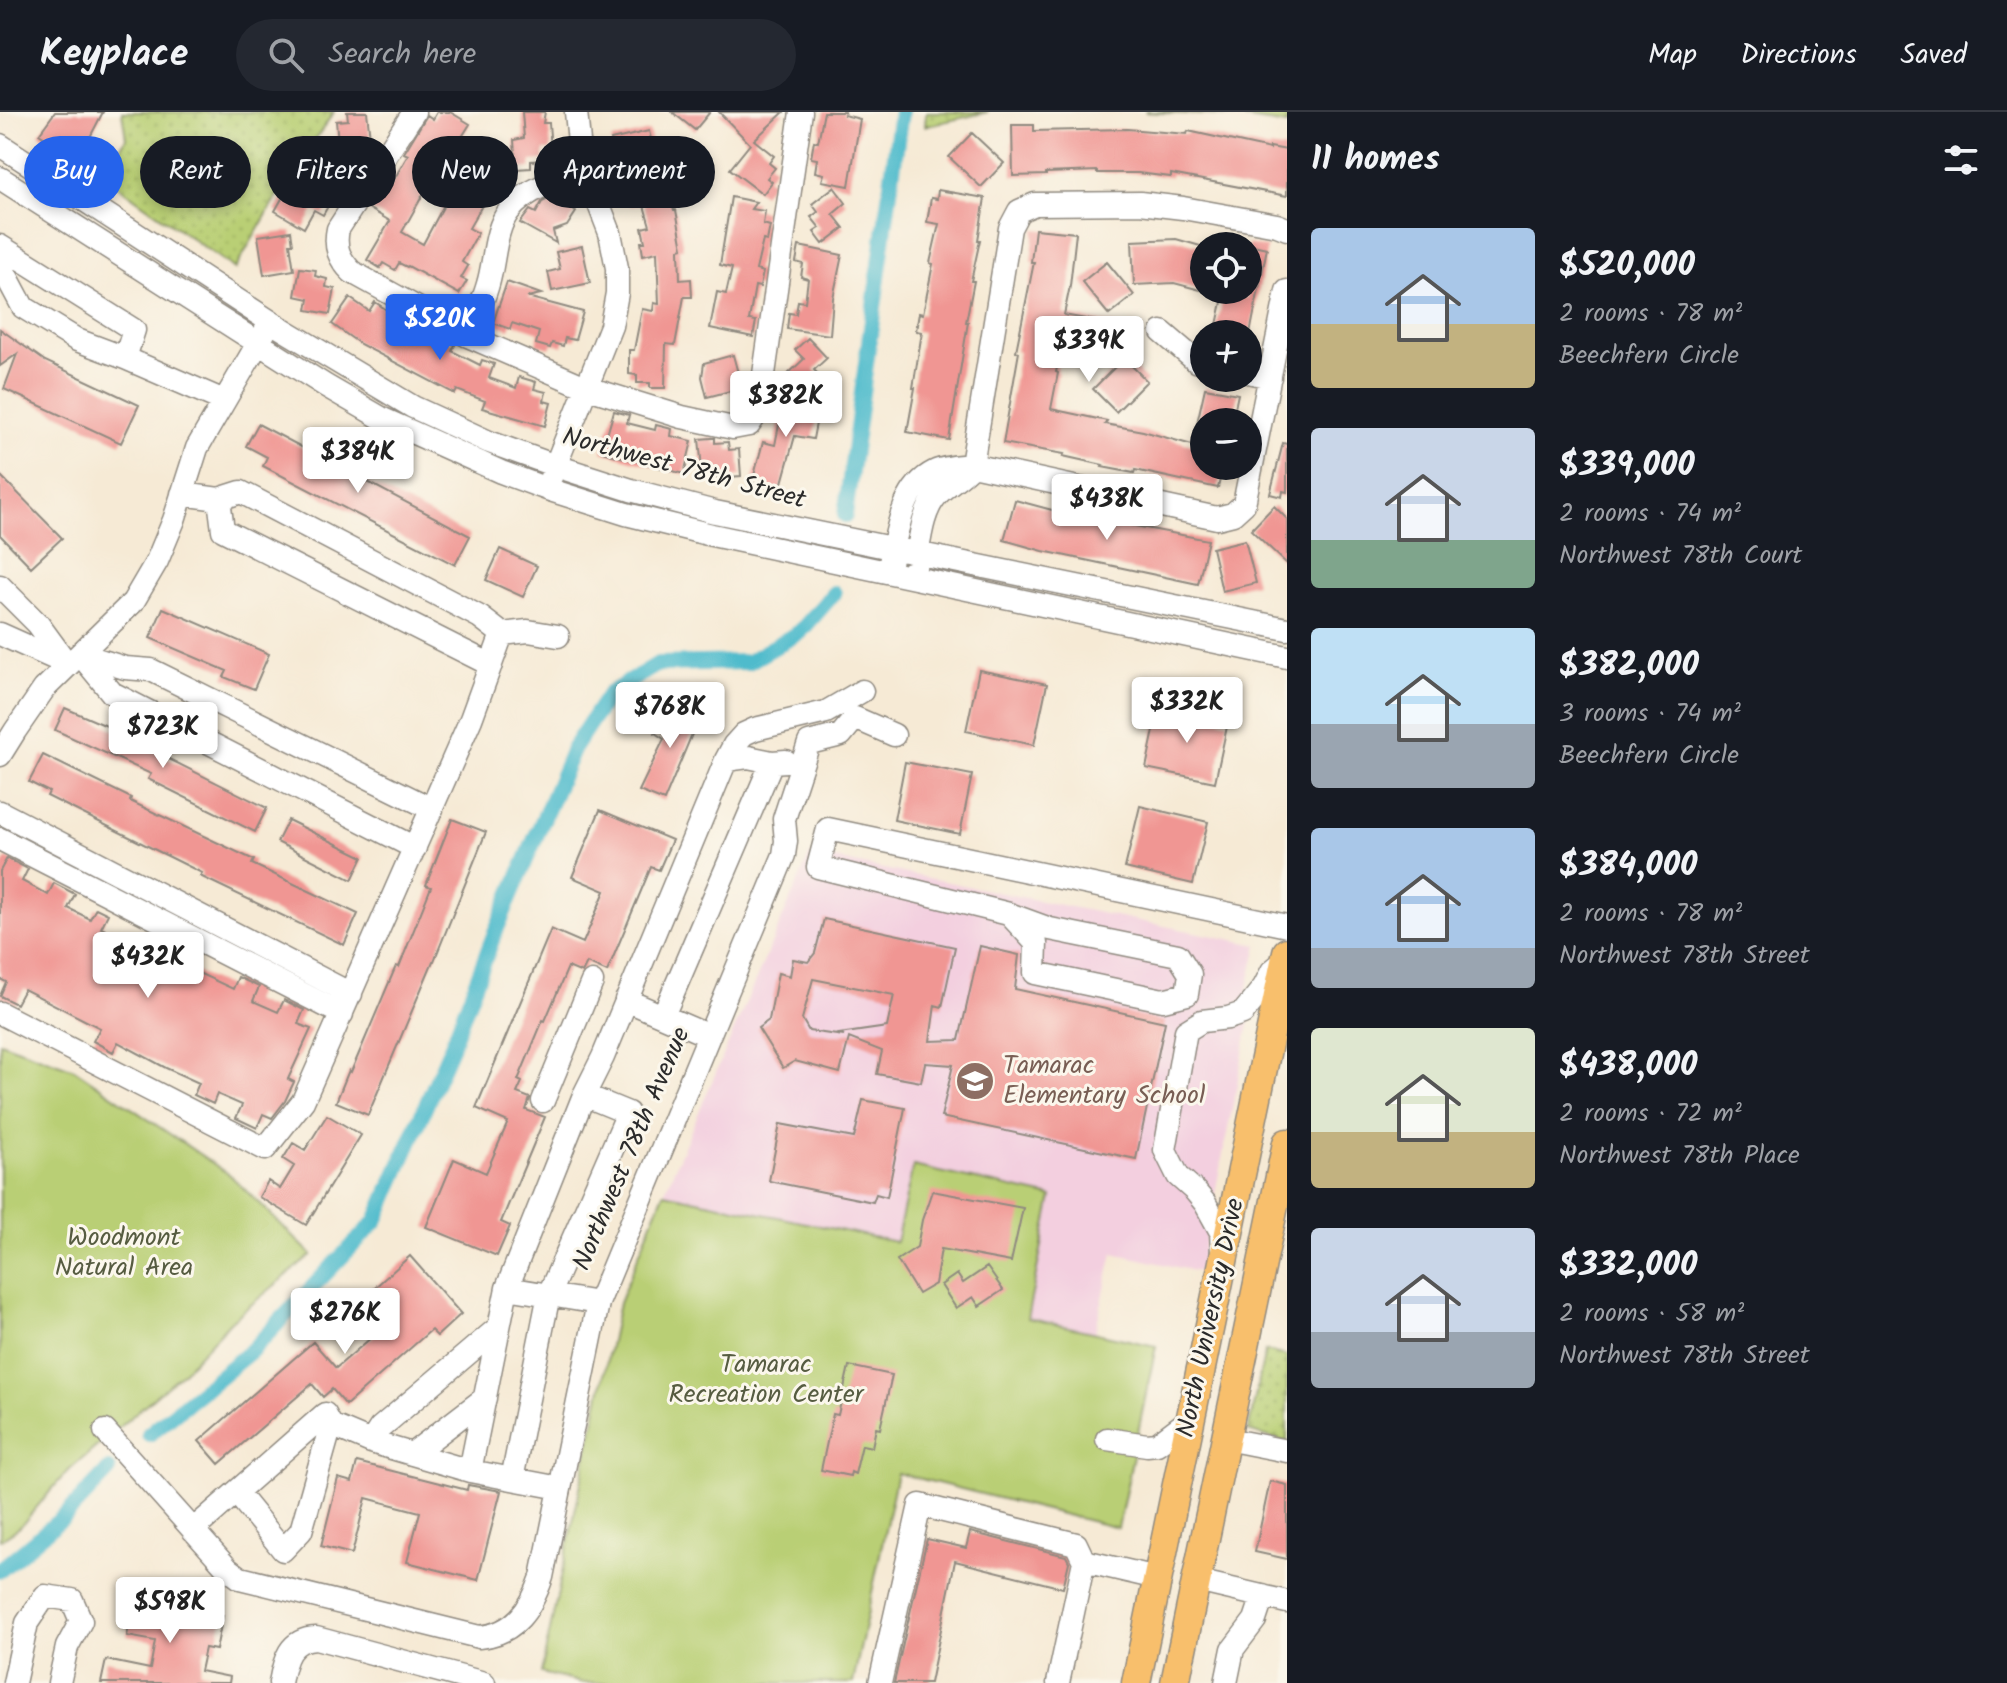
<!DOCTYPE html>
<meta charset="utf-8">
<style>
body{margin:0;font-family:Kalam,sans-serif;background:#242831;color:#f1f3f6;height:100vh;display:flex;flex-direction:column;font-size:30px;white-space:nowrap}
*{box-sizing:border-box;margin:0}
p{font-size:26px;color:#9ea1a6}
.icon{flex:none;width:44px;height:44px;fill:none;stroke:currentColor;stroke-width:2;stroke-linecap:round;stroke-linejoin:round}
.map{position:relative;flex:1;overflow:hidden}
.side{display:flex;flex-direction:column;background:#171b24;width:720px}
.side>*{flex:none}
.banner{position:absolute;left:24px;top:24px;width:760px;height:72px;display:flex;gap:16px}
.controls{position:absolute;left:1190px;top:120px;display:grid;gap:16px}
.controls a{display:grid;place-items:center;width:72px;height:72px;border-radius:50%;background:#171b24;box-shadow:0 4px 12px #0003;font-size:40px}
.price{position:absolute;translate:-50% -68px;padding:0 18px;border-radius:8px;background:#fff;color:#222;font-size:26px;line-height:52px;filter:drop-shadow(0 2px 4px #0008)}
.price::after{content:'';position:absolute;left:50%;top:48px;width:24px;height:18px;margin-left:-12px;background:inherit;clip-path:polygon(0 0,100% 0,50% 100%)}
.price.selected{background:#2563eb;color:#fff}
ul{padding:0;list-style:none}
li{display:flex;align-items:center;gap:24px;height:200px;padding:0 24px}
li span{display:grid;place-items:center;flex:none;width:224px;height:160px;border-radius:8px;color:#555}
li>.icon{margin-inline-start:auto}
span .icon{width:96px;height:96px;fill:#fffc;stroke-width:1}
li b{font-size:34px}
h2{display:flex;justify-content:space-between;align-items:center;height:96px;padding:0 24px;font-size:34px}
.chip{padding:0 28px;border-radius:36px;background:#171b24;box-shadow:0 4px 12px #0003;font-size:28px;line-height:72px}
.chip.selected{background:#2563eb;color:#fff}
header{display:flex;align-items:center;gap:48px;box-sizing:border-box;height:112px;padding:0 40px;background:#171b24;border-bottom:2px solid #363941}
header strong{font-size:38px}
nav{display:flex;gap:44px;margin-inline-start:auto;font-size:28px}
.search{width:560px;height:72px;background:#242831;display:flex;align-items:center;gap:20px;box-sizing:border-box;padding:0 28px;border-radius:44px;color:#9ea1a6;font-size:30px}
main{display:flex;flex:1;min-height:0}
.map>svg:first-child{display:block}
</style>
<header>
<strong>Keyplace</strong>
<div class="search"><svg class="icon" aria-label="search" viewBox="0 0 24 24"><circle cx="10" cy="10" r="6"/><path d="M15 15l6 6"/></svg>Search here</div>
<nav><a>Map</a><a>Directions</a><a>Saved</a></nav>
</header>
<main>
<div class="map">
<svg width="1287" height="1571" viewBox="0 0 1287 1571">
<defs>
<pattern id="grass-dots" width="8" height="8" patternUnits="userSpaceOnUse" patternTransform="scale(2)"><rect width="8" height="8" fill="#b9cf74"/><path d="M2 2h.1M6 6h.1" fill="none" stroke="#9fb265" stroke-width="1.8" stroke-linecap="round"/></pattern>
</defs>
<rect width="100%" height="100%" fill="#fbf7ec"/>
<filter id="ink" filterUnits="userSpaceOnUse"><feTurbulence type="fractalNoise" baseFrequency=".0125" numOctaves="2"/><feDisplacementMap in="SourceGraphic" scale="16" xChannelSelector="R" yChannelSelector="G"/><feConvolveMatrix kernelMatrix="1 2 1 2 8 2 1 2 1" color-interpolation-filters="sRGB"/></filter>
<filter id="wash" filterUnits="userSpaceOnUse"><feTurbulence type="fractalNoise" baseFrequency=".006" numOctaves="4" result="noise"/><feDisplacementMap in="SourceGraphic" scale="32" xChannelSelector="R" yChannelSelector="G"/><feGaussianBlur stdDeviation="1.8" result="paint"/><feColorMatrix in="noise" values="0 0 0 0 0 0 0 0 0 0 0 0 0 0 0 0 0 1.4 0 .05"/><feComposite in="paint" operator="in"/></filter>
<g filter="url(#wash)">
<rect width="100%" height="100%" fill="#f6ead5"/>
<path fill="#f3cfdf" d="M810 742 1258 833 1247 880 1255 883 1199 1160 1113 1141 1095 1220 1026 1206 1052 1086 897 1130 664 1081Z"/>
<path fill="url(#grass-dots)" stroke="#727d50" stroke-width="2" d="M122 0H334L282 76 235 157 105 65 126 26Z
M926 0H988L925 14Z
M1145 0H1287V13L1230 4Z
M1265 1239 1287 1244V1330L1248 1319Z"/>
<path fill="#b9cf74" stroke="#727d50" stroke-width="2" d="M0 930 74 957 230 1063 312 1143 231 1209 183 1260 65 1362 20 1415 0 1428Z
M913 1054 1052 1085 1027 1206 1156 1234 1118 1416 897 1361 853 1571H583L541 1561 619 1191 664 1081 896 1130Z"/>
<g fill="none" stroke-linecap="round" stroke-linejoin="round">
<path stroke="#50bbcc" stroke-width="16" d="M845 403 901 0
M149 1322 252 1238 376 1109 452 933 494 823 574 635 609 582 658 552 748 550 800 520 834 481
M0 1458 66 1403 109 1358"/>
</g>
<g id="blocks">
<path fill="#f09693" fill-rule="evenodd" d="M55 0H103L90 25 96 28 81 50 39 22Z
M347 0H367L370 26 338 29 336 9 348 8Z
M437 0H450L470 12 457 33 511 63 503 76 498 73 491 85 488 83 469 116 478 121 462 150 468 154 461 166 467 169 459 182 408 154 407 155 399 151 395 158 383 151 380 156 367 148 390 109 368 96 376 84 381 86 393 69 408 43 404 41 427 3 433 7ZM425 79 445 91 423 132 402 120Z
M522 0H545L543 11H549L551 38H544V48L531 49V56L516 57 514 28 524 26Z
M672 0H710L695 18Z
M719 0H784L754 28 774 44 769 51 775 56 767 66 772 70 763 82 730 57 750 32Z
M824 0H845L844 3 860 7 849 74 822 69 824 62 815 60 817 47 811 46 814 29 818 30Z
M1012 13H1034V19L1127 17 1187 22 1188 19 1270 37V35L1287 38V84L1171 62V65L1138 61H1097V59L1046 61V63L1013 64Z
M649 19 658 55 660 54 674 98H676L683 136 679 137 680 168 691 167 692 185H684L675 233 666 232 665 276H650V271H637V263L629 262V238H634L642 197 653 199 654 191 659 192 657 140 643 143 641 130H645L642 116 650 114 643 90 630 94 611 28Z
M972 21 1004 51 981 75 949 45Z
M319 29 355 51 346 64 342 61 327 86 331 89 323 103 314 98 304 116 275 99 293 67 296 68Z
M834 75 846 91 833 102 844 116 823 132 814 120 820 116 811 105 818 100 812 92Z
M938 78 985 86 978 128H980L971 169H974L966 210H968L949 328 907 320 915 276H913L922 220 916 219 919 201 923 202 933 152 930 151 939 112 927 110 931 86 937 87Z
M552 85 576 100 567 114 553 119 556 131 520 111 530 98 536 101 542 90Z
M731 85 756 90 751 97 765 99 763 112 770 114 767 129 763 128 756 158 763 160 760 175 755 174 749 208 756 209 753 225 710 216 717 180 726 182 732 156 720 153Z
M1035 117 1076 121 1070 174 1064 203 1118 213 1112 244 1061 237 1056 260 1058 261 1051 297 1107 309 1105 312 1143 319 1192 333 1205 276 1238 282 1232 310H1204V354H1223L1218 376 1135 358 1134 361 1102 355 1103 353 1063 344 1064 342 1003 331 1019 240 1016 239 1034 150H1031Z
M291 119 293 132H290L294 158 264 163 258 124Z
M1176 127 1204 135V179L1174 171 1134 173 1132 129Z
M1248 132 1267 136 1250 222H1215L1224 181 1248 186Z
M582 134 590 171 552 179 548 160 560 157 556 140Z
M799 134 842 143 833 186 830 223 787 217 789 201 796 202 798 189 805 190 808 167 801 165 803 152 796 150Z
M1107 150 1134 183 1109 203 1082 170Z
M300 156 316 158 315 164 327 167 326 175 335 177 330 202 307 198 309 187 295 184Z
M507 170 541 182 527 185 583 200 575 228 565 226 563 234 552 231 550 236 536 232 539 220 512 211 510 217 493 211Z
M350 186 369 199 375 190 388 199 410 210 408 215 438 231 440 226 452 231 455 233 452 239 480 253 482 248 494 252 489 266 516 276 519 265 536 270 534 277 546 280 544 289 551 291 545 314 482 296 485 289 457 278 455 282 360 232 332 212Z
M0 217 45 249 139 293 121 331 4 277 17 242 0 254Z
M808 226 827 246 814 258 823 267 808 282 788 262 804 247 795 238Z
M733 243 742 276 707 285 702 265 704 251Z
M1124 246 1147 269 1116 300 1093 277Z
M779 282 820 290 813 327 795 324 780 378 752 371 763 330 775 333 782 298 776 297Z
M614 299 629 303 627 311 655 318 656 313 672 317 671 324 692 329 684 362 602 340Z
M258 312 470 424 455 453 263 354 267 345 246 334Z
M712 326H715V331L728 330 729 338 739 337 741 364 703 367 699 327Z
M1283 331 1287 332V380L1283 379 1282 385 1270 382Z
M0 363 62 426 31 455 0 423Z
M1015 388 1052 398 1208 428 1198 472 1043 439 1004 428Z
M1274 394 1287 407V452L1251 418Z
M1245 428 1256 471 1222 479 1212 436Z
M500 437 537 454 523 485 486 468Z
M163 496 269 542 254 577 224 565 227 559 150 526Z
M979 558 1047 572 1034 633 966 619Z
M672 591 700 603 664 689 639 679 664 627 655 621Z
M1159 595 1228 610 1215 670 1146 656Z
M65 596 151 633 149 637 267 696 255 720 148 667 151 662 55 618Z
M43 643 131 686 130 689 254 748 252 752 358 802 344 833 200 764 202 761 47 684 49 680 29 670Z
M905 650 972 663 960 722 894 708Z
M1140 694 1208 710 1193 772 1125 756Z
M600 698 672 728 659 758 651 755 607 860 587 851 582 861 568 855 545 909 543 908 518 968 522 970 517 981 530 986 526 998 545 1005 501 1110 510 1114 497 1144 426 1115 454 1047 486 1061 508 1010 476 996 551 817 583 831 605 779 572 765Z
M452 707 486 720 434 849H433L368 1003 336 990 349 958 351 960 360 939 396 854 399 855 431 775 426 773Z
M288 708 363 745 352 768 277 730Z
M7 746 28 757 22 769 48 783 54 771 75 782 68 796 90 807 96 796 108 802 101 816 233 877 238 865 240 866 259 875 253 889 278 900 284 888 304 898 298 912 311 917 288 967 294 970 285 989 272 1006 263 1002 257 1016 236 1006 242 993 217 982 213 992 194 983 199 971 166 956 118 930 113 940 93 929 100 916 24 877 16 892 0 884 6 870 0 867V759Z
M824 807 955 835 942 895 935 893 930 929 959 928 980 834 1019 843 1015 877 1165 910 1136 1047 941 1005 953 953 925 951 921 970 877 962 882 939 849 926 840 961 795 949 783 956 758 916 769 908 778 861 790 864 793 847 808 850 815 841ZM813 867 894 883 887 915 839 922 844 924 809 919 802 907Z
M863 988 905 996 887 1085 876 1082 873 1090 769 1069 780 1012 854 1026Z
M327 1003 361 1023 306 1113 259 1085 268 1069 280 1077 294 1054 283 1047 293 1031 305 1038Z
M932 1079 1023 1096 1011 1150 941 1137 935 1172 918 1182 897 1148 917 1135 922 1108Z
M410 1144 461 1202 437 1224 431 1218 346 1293 332 1277 323 1285 312 1272 219 1352 199 1329 313 1230 336 1256 379 1219 356 1192Z
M987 1155 1003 1178 979 1194 973 1185 956 1196 941 1173 957 1162 963 1171Z
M849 1254 892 1263 880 1317 876 1316 872 1335 862 1333 855 1362 851 1360 850 1364 821 1358 833 1302 838 1303Z
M357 1350 467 1378 468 1373 501 1379 478 1468 407 1450 420 1400 366 1386 352 1442 321 1434 338 1366 352 1370Z
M1270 1369 1287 1373V1447L1255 1440Z
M970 1420 1066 1444 1069 1450 1063 1476 955 1449 930 1571H894L927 1427 966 1436Z
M135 1486 223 1503 216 1538 205 1536 200 1559 230 1565 229 1571H101L106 1548 150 1557 155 1529 127 1524Z"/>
</g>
</g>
<g filter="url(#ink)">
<use href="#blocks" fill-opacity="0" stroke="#908a80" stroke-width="2"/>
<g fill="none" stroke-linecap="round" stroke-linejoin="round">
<g stroke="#908a80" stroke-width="25">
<path id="minor" d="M414 0 338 117C334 135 339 147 352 160L468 224 588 276 682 305 733 316 749 313 759 298 801 0
M0 33 271 210 413 295 489 330 556 354 631 378 715 400 1287 517
M0 66 258 231 326 274 383 307 501 360 547 377 626 402 712 423 1287 545
M0 134 134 218 125 246
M0 152 23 195 77 228 125 246 224 289
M1162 220 1196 249 1204 251
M468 224C475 207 483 190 488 172 495 149 494 118 509 99 527 76 559 67 586 59
M1248 260 1270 265
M972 353 1010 116 1019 99 1035 92 1140 91 1183 96 1277 113 1287 117
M551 365 611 214 617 181V156L610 121 586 59 579 30 576 0
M182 382 219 387 241 380 480 505 502 522
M219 387 223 418 491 553
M890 451C897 420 902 376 934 360 944 355 960 354 972 353L1217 406 1233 402 1244 392 1287 179
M915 455C920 431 921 401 937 383 947 372 961 365 971 354
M0 474 38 512 68 553
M0 522 67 552
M80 542 112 581 415 736
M80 542 125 556 151 558 432 697
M0 643 15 619 44 577 133 490 157 449 174 408 197 336 264 221
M726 648 748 645 772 650 786 649
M0 700 351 882
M0 727 342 902
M1009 802 1036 831 1035 861 1163 888 1187 882 1190 862 1178 843 1050 817 1009 802 818 755 828 717 1287 814
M626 888 709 924
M0 901 265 1037 303 989 471 607 502 522 528 519 558 524
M663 904 772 650
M543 989 592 870
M1222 1141 1221 1120 1205 1091 1195 1079 1178 1064 1165 1038 1186 919 1202 909 1228 906 1243 901 1264 875 1272 859 1284 849
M507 1176 598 1191
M499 1215 380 1316 371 1330 470 1359 560 1376
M331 1313 371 1330
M105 1319 228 1457 240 1466 479 1525C515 1522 531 1497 542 1465L598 1191 784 743 786 729 784 707 809 631 841 623 855 606 894 623
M1107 1327 1147 1333 1157 1332 1190 1307
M1226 1327 1287 1339
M412 1342 485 1286
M470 1359 507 1176 584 983 603 945 726 648 734 633 744 622 755 617 826 600 862 579
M512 1367 549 1182 628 1001 584 983
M193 1418 325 1302 331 1313 301 1419 283 1438 236 1380
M1197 1469 1287 1490
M14 1571 27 1511 45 1484 72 1488 81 1509 67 1535 59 1571
M280 1571C284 1548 289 1527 316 1526L484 1571
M880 1571 920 1393 1076 1432 1084 1449 1157 1466
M1058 1571 1084 1449
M1226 1571 1233 1537 1255 1508 1263 1484"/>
</g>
<g stroke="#908a80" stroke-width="31">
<path id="major" d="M1136 1571 1287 840
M1175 1571 1287 1031"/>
</g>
<use href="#minor" stroke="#fff" stroke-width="22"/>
<use href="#major" stroke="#f8bf6c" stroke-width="28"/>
</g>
</g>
<defs>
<g id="school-disc" transform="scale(2)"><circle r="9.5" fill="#8d6e63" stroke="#fbf7ec"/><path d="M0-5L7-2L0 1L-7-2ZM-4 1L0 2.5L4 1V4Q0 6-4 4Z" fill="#fff"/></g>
</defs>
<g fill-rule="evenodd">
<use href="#school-disc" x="975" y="969"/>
</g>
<g text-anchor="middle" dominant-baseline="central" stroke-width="6" stroke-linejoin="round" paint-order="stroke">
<g font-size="26" fill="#2b2b2b" stroke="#fbf7ec">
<text transform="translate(684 357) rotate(15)">Northwest 78th Street</text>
<text transform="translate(632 1037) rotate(-67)">Northwest 78th Avenue</text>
<text transform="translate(1211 1206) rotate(-78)">North University Drive</text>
</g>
<g font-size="26" fill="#785e54" stroke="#fbf7ec" text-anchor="start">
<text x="1003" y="954">Tamarac<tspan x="1003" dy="30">Elementary School</tspan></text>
</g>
<g font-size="26" fill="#565c41" stroke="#fbf7ec">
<text x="124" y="1126">Woodmont<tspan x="124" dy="30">Natural Area</tspan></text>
<text x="766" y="1253">Tamarac<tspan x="766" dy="30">Recreation Center</tspan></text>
</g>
</g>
</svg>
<div class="controls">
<a><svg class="icon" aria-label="locate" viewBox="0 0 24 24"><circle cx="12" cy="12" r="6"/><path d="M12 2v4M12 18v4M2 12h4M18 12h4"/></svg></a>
<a>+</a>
<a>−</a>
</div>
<b class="price selected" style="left:440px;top:250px">$520K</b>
<b class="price" style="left:1089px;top:272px">$339K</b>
<b class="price" style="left:786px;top:327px">$382K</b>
<b class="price" style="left:358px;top:383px">$384K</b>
<b class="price" style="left:1107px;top:430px">$438K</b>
<b class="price" style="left:1187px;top:633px">$332K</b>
<b class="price" style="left:670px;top:638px">$768K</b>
<b class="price" style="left:163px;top:658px">$723K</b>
<b class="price" style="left:148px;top:888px">$432K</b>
<b class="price" style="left:345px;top:1244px">$276K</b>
<b class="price" style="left:170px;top:1533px">$598K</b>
<div class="banner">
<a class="chip selected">Buy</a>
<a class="chip">Rent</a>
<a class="chip">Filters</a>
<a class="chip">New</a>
<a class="chip">Apartment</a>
</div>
</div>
<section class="side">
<h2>11 homes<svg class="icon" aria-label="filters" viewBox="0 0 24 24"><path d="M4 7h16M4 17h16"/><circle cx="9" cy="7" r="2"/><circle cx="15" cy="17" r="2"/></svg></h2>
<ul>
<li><span style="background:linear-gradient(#a9c7e8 60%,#c2b280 0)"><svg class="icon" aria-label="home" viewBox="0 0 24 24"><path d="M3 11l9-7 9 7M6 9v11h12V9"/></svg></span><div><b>$520,000</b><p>2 rooms · 78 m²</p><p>Beechfern Circle</p></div></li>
<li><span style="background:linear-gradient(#c9d6e8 70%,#7fa58c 0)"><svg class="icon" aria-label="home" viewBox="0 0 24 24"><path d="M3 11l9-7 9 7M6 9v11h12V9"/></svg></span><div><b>$339,000</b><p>2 rooms · 74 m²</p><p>Northwest 78th Court</p></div></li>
<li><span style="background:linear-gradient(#bfe0f5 60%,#9aa5b1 0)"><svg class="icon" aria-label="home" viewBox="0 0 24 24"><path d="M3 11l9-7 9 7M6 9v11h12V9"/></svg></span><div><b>$382,000</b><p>3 rooms · 74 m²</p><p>Beechfern Circle</p></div></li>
<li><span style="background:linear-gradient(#a9c7e8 75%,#9aa5b1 0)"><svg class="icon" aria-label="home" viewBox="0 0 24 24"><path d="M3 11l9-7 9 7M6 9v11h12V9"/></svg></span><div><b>$384,000</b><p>2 rooms · 78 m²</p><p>Northwest 78th Street</p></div></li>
<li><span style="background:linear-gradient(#dfe7d0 65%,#c2b280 0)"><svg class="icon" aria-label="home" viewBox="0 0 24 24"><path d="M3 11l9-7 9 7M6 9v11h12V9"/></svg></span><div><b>$438,000</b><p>2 rooms · 72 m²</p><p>Northwest 78th Place</p></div></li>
<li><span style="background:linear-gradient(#c9d6e8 65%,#9aa5b1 0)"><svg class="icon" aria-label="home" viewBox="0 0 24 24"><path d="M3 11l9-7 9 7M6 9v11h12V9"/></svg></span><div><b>$332,000</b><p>2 rooms · 58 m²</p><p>Northwest 78th Street</p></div></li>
</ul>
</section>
</main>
